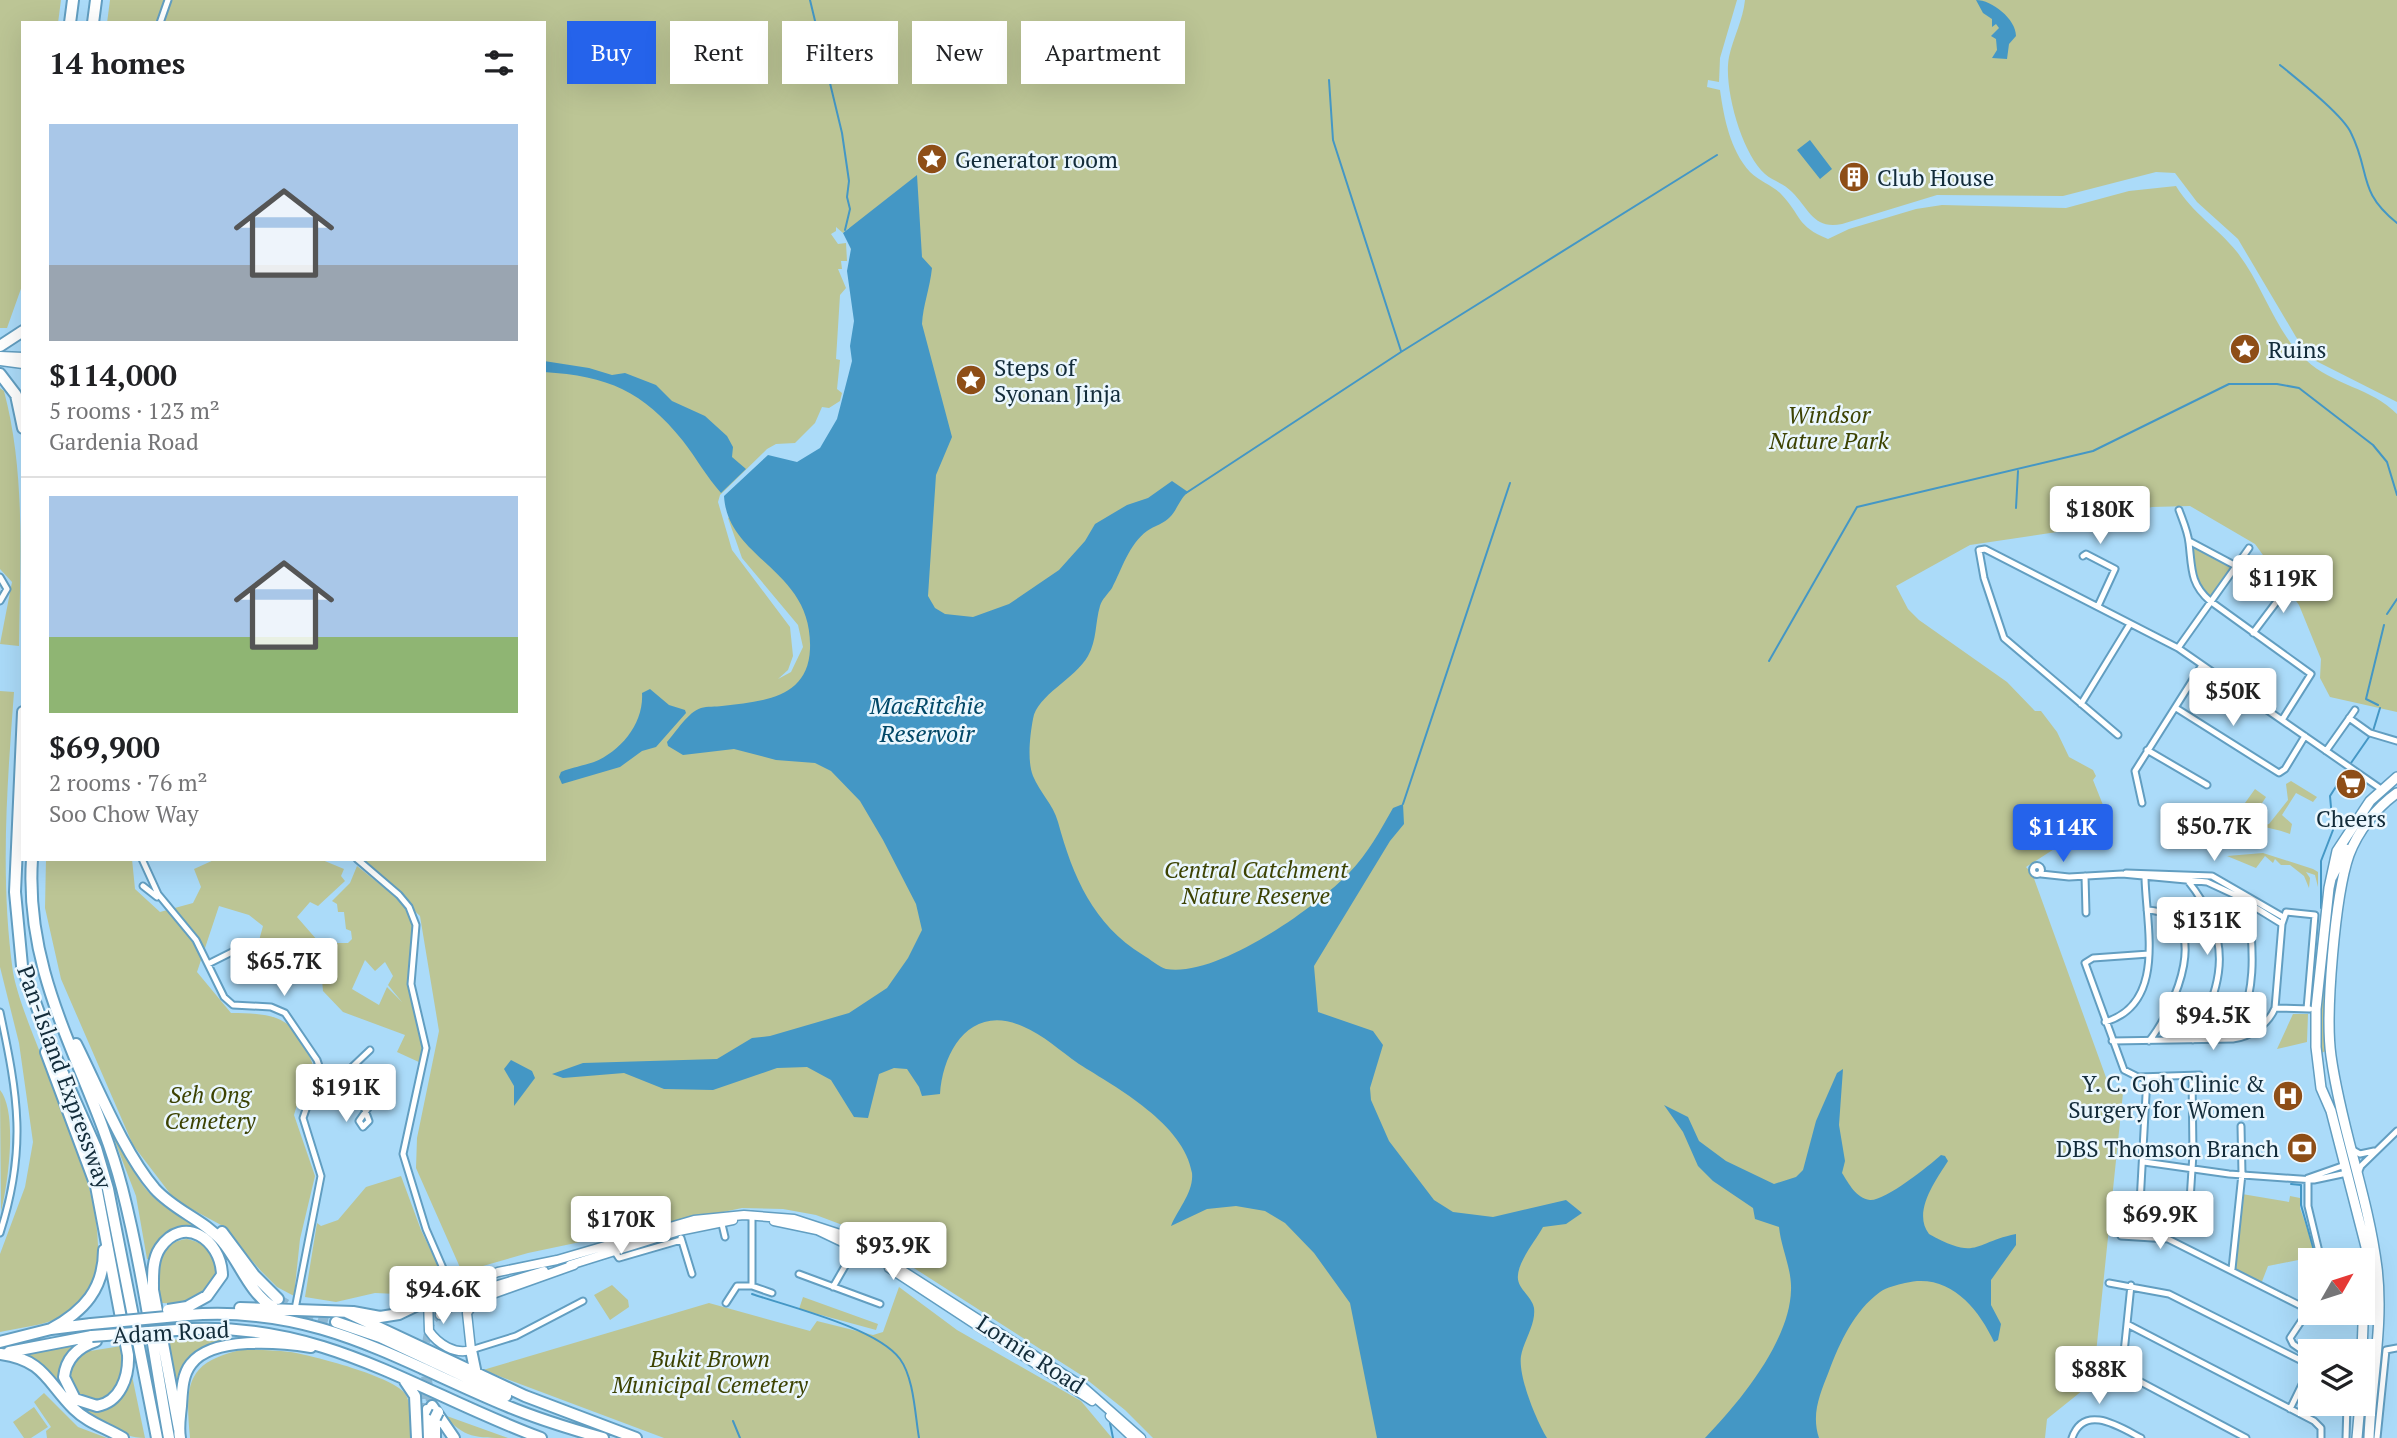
<!DOCTYPE html>
<meta charset="utf-8">
<style>
body{margin:0;font-family:"PT Serif",serif;background:#f6f6f6;color:#202124;height:100vh;display:flex;flex-direction:column;font-size:26px;white-space:nowrap}
*{box-sizing:border-box;margin:0}
p{font-size:23px;color:#757577}
.icon{flex:none;width:38px;height:38px;fill:none;stroke:currentColor;stroke-width:2;stroke-linecap:round;stroke-linejoin:round}
.map{position:relative;flex:1;overflow:hidden}
.details{position:absolute;left:21px;top:21px;width:525px;height:840px;display:flex;flex-direction:column;background:#fff;border-radius:0px;box-shadow:0 7px 28px #0002}
.details>*{flex:none}
.top-card{position:absolute;left:567px;top:21px;width:665px;height:63px;display:flex;gap:14px}
.needle{width:46px;rotate:51deg}
.tools{position:absolute;left:2298px;top:1248px;display:grid;gap:14px}
.tools a{display:grid;place-items:center;width:77px;height:77px;border-radius:0px;background:#fff;box-shadow:0 7px 28px #0002;font-size:35px}
.price{position:absolute;translate:-50% -60px;padding:0 16px;border-radius:7px;background:#fff;color:#222;font-size:23px;line-height:46px;filter:drop-shadow(0 2px 4px #0008)}
.price::after{content:'';position:absolute;left:50%;top:42px;width:21px;height:16px;margin-left:-10px;background:inherit;clip-path:polygon(0 0,100% 0,50% 100%)}
.price.current{background:#2563eb;color:#fff}
ul{padding:0;list-style:none}
li{display:grid;align-content:center;gap:14px;height:371px;padding:0 28px}
li+li{border-top:2px solid #e0e0e0}
li span{display:grid;place-items:center;height:217px;border-radius:0px;color:#555}
li>.icon{margin-inline-start:auto}
span .icon{width:126px;height:126px;fill:#fffc;stroke-width:1}
li b{font-size:30px}
h2{display:flex;justify-content:space-between;align-items:center;height:84px;padding:0 28px;font-size:30px}
.chip{padding:0 24px;border-radius:0px;background:#fff;box-shadow:0 7px 28px #0002;font-size:24px;line-height:63px}
.chip.current{background:#2563eb;color:#fff}
.map>svg:first-child{display:block}
</style>
<div class="map">
<svg width="2397" height="1438" viewBox="0 0 2397 1438">
<rect width="100%" height="100%" fill="#abdbf9"/>
<path fill="#bcc595" fill-rule="evenodd" d="M0 0H61L58 23H23V283L7 328H0Z
M110 0H1737L1720 58 1719 82 1708 80 1707 87 1720 90C1724 118 1730 150 1750 172 1759 181 1772 185 1781 194 1802 216 1796 226 1828 239L1849 229 1916 209 1942 205 2066 208 2129 191 2176 186C2192 213 2218 228 2237 252 2263 285 2275 332 2306 360 2332 385 2372 388 2397 414V712L2330 697 2320 678 2321 659 2299 605 2255 544 2190 506 2152 507 2057 532 1970 545 1896 586 1908 609 1919 620 2007 682 2035 711H2041L2057 732 2069 757 2093 770 2096 776 2093 780 2107 815 2026 867 2032 873 2112 1094 2123 1093 2093 1382 2047 1419 2045 1438H1153L1125 1410 1081 1375 853 1229 816 1215 783 1209 742 1208 528 1253 462 1272 416 1168 417 1138 439 1031 420 916 359 859H544V23H107ZM836 227 843 233 849 228 860 355 830 442 801 470 728 518 742 558 798 625 803 647 791 672 778 679 788 670 793 656 790 627 732 550 718 502 720 495 767 449 776 444 795 443 815 423 822 407 829 408 840 401 842 393 837 389 840 360 836 359 840 295 846 288 838 269H842L841 261H847L846 243 838 244 831 234 836 231Z
M1745 0H2397V402L2316 361 2296 337 2238 239 2197 202 2175 173 2156 172 2063 196 1937 195 1842 224C1814 230 1809 209 1792 192 1785 184 1773 181 1765 174 1742 154 1723 87 1729 57 1733 38 1743 20 1745 0Z
M0 388 4 391C26 474 20 562 19 646L0 644 12 582 0 569Z
M2189 541 2236 566 2210 601 2196 587Z
M0 691 14 692C7 785 0 879 13 972 27 1051 143 1237 79 1304 59 1325 27 1326 0 1332V1254L25 1187 33 1142 19 1043 0 967Z
M2291 781 2317 797 2313 802 2296 793 2282 815 2292 824 2290 834C2269 826 2250 826 2228 818L2234 806 2240 810 2255 789 2266 797 2253 817 2264 825 2269 824 2288 800 2286 784Z
M2342 840 2355 844 2341 893 2328 1050 2319 1054C2315 982 2323 909 2342 840Z
M2263 853 2313 869 2318 872V887L2315 875 2306 872 2310 878 2309 888 2304 876 2290 865H2281L2275 859 2273 863 2265 856 2256 868 2227 856Z
M46 859H132L135 889 160 912 193 903 201 887 194 869 216 859H320L344 869 341 876 345 881 318 906 310 902 297 917 324 948 330 943H348L352 939 351 931 346 929 344 912H338L337 904 332 901 350 883 357 866 397 898 407 909 414 926 408 983 423 1047 421 1063 397 1052 405 1035 343 1012 323 991 322 980 295 961 286 976 267 975 257 948 263 926 249 915 219 906 197 972 231 1013C284 1013 296 1020 316 1072L311 1083 302 1088 294 1115 315 1176 300 1239 294 1296 277 1287 261 1271 221 1225 175 1200 133 1145 61 979 45 908ZM365 960 375 971 385 962 393 976 388 985 402 1002 387 987 379 1005 352 989Z
M2293 1014H2308L2307 1042 2277 1049Z
M0 1090C18 1112 8 1184 1 1212Z
M112 1124C139 1180 138 1195 196 1225V1231L186 1230 151 1259H147L136 1196 109 1126Z
M401 1176 421 1230 443 1276 397 1294 375 1293 336 1302 305 1297 317 1223 321 1226 338 1220 366 1187Z
M2242 1194 2289 1202 2290 1196 2300 1198V1208L2318 1260 2313 1257 2268 1266 2261 1284 2232 1269Z
M187 1239C230 1249 225 1288 187 1302 179 1305 168 1303 159 1303 157 1277 153 1243 187 1239Z
M612 1285 628 1300 629 1307 610 1320 594 1295Z
M899 1287 957 1330 1081 1401 1112 1438H664L483 1370 709 1303 810 1331 817 1321 873 1335 883 1332Z
M803 1297 878 1324 876 1330 799 1309Z
M227 1336 186 1363 175 1382 169 1340Z
M77 1343C66 1356 59 1370 63 1387L36 1362 20 1353Z
M121 1346C133 1405 67 1423 71 1364L84 1352Z
M246 1349C260 1350 275 1350 290 1352 311 1355 396 1377 406 1395 412 1406 410 1425 411 1438H190C185 1383 186 1361 246 1349Z
M131 1371 145 1438C121 1438 95 1419 76 1403L103 1408Z
M44 1393 78 1427 107 1438H47L46 1431 51 1427 34 1402Z
M34 1407 48 1427 31 1438H24L13 1422Z
M444 1415 508 1438C476 1438 464 1438 444 1415Z"/>
<path fill="#4497c5" d="M1976 0C1992 0 2016 19 2016 36L2009 44 2007 59 1992 58 1997 50 1996 39 1991 36 1999 28 1996 24 1992 27V19L1983 13Z
M1810 140 1832 169 1820 179 1797 150Z
M917 175 922 257 932 268C930 288 923 305 922 324L952 437 936 475 928 596 935 608 945 614 973 617 1009 604 1059 570 1085 541 1095 524 1127 505 1148 498 1172 481 1188 492C1179 500 1177 510 1170 517 1165 523 1154 526 1147 531 1129 544 1122 569 1112 588 1108 594 1102 599 1100 606 1095 623 1097 640 1088 656 1075 679 1037 695 1033 719 1030 735 1027 761 1033 776 1040 793 1053 804 1058 822 1073 877 1093 924 1143 955 1150 959 1159 967 1166 969 1217 978 1315 908 1349 873 1368 853 1380 831 1393 808L1403 804 1404 824 1390 841 1314 966 1318 1012 1373 1031 1383 1045 1370 1088 1371 1100 1389 1141 1434 1200 1453 1212 1493 1217 1566 1200 1582 1213 1566 1224 1543 1227C1536 1240 1519 1260 1518 1275 1516 1288 1532 1296 1534 1308 1536 1324 1524 1340 1521 1356 1518 1376 1536 1420 1547 1438H1377L1350 1303 1314 1253 1285 1223 1265 1211 1236 1206 1207 1209 1171 1226C1177 1210 1194 1192 1192 1173 1184 1124 1117 1088 1079 1064 1060 1051 1044 1035 1022 1026 971 1004 943 1050 940 1094L922 1096 919 1087 907 1069 894 1068 879 1074 868 1118 854 1117 831 1080 807 1067 777 1068 713 1090 664 1089 624 1073 563 1078 552 1074 583 1063 717 1059 752 1038 770 1036 849 1013 887 988 908 958 922 930 916 904 883 840 860 801 831 771 815 763 776 760 734 749 683 755 668 746 667 742C676 732 688 712 701 708 707 706 716 707 722 706 762 701 808 699 810 649 813 568 728 561 724 496L768 455 797 462 820 448 837 419 852 361 850 346 854 321 847 271 851 249 843 233Z
M544 361 589 368 612 375 625 373 656 385 672 401 705 416 727 436 733 447 732 457 746 469 721 493C706 476 697 459 683 441 643 391 608 376 544 372Z
M650 689 669 705 685 710 686 713 656 747 642 751 620 767 562 784 559 777 561 772C572 767 583 766 594 762 621 751 644 723 642 693Z
M511 1060 532 1071 535 1078 514 1106V1086L504 1069Z
M1843 1069 1839 1125 1845 1161 1842 1173C1849 1184 1856 1198 1870 1200 1885 1201 1929 1166 1941 1155L1945 1156 1948 1161C1936 1180 1912 1212 1929 1234 1978 1261 1972 1243 2016 1234V1245L1991 1280V1305L2001 1324 1998 1340 1994 1342C1978 1307 1948 1272 1905 1283 1897 1285 1887 1287 1880 1292 1854 1311 1840 1342 1829 1371 1820 1394 1811 1414 1819 1438H1705C1739 1403 1790 1341 1791 1290 1792 1269 1781 1248 1779 1227L1755 1219 1753 1208 1713 1181 1698 1166 1683 1132 1664 1105 1688 1117 1699 1141 1726 1161 1774 1184 1796 1177 1803 1170 1816 1121 1837 1073Z"/>
<g fill="none" stroke-linecap="round" stroke-linejoin="round">
<path stroke="#4497c5" stroke-width="2" d="M810 0 842 133 849 181 847 197 850 209 845 230
M2280 65C2297 79 2343 115 2351 133 2371 173 2357 191 2397 223
M1329 80 1333 140 1401 351
M1186 493 1401 352 1717 155
M2016 508 2018 471
M2387 614 2397 599
M1769 661 1857 507 2093 451 2229 384H2277L2299 388 2373 445 2387 462 2397 495
M2378 705 2366 699 2384 625
M2373 731 2380 708
M2351 763 2369 737
M1403 804 1510 483
M2321 908V861L2333 830 2330 796 2346 771
M2291 1184 2301 1185V1205L2315 1254
M752 1294C790 1307 877 1328 900 1359 914 1378 915 1415 919 1438
M733 1421 740 1438
M1110 1423 1113 1438"/>
<path stroke="#8db8d3" stroke-width="8" stroke-dasharray="8 4" stroke-linecap="butt" d="M424 1354 429 1327 438 1313
M423 1367 424 1409"/>
<path stroke="#8db8d3" stroke-width="10" stroke-dasharray="10 5" stroke-linecap="butt" d="M278 1299 301 1313 336 1322
M426 1376 432 1406"/>
<g stroke="#629ec1" stroke-width="9">
<path id="street" d="M160 23 168 0
M2179 510C2183 521 2188 532 2189 543 2192 568 2190 584 2210 601L2311 674 2282 720
M2189 541 2236 566
M2083 556 2086 554 2115 569 2098 606
M0 577 7 589 0 601
M2253 633 2284 592
M2178 648 2249 548
M2081 704 2130 624
M2176 708 2279 773 2285 769 2305 736
M2349 718 2370 733 2397 741
M2118 735 2004 638 1984 578 1979 550 1985 549 2178 648 2381 789
M2147 750 2207 785
M2326 751 2355 710
M2142 803 2135 771 2202 665
M142 859 158 894 196 940 224 997 233 1005 271 1007 285 1013 317 1060 320 1069 303 1118 321 1176 295 1309
M357 859 399 895 409 907 416 925 411 984 426 1048 403 1154 426 1229 452 1289
M2032.5 870a4.5 4.5 0 1 1 9 0a4.5 4.5 0 1 1-9 0Z
M2126 873 2212 876 2283 917
M2041 874 2069 877 2122 874 2207 882 2235 895 2282 924
M2085 876 2086 913
M2188 881C2232 936 2226 982 2193 1040
M143 886 157 897
M2147 910C2217 914 2174 1010 2149 1041
M2149 954 2093 958 2085 963 2124 1070 2138 1077 2200 1075
M208 964 234 951
M2275 1008 2310 1009
M0 1012C18 1096 27 1149 0 1233
M2105 1022C2167 1004 2146 925 2145 878
M2233 1039C2257 995 2254 951 2248 903
M2112 1041 2233 1039C2250 1037 2268 1025 2275 1008L2282 924 2286 912 2315 915 2307 1009
M320 1069H350L380 1079 383 1087 359 1121 363 1127 369 1121 365 1110
M350 1069 370 1050
M2351 1149 2360 1154 2374 1151
M2144 1162 2229 1174 2314 1180 2347 1173
M2358 1173 2361 1166 2397 1131
M2308 1178V1206L2321 1260
M2308 1178 2345 1165
M752 1215V1286
M721 1220 725 1237
M2139 1221 2147 1077
M2188 1231 2193 1154 2192 1076
M2121 1236 2168 1239 2309 1310
M681 1238 692 1274
M615 1252 619 1258 681 1240
M2232 1269 2242 1174 2241 1126
M799 1274 880 1304
M2109 1283 2169 1294 2310 1365
M2131 1285 2122 1372 2246 1438
M833 1287 856 1247
M726 1303 737 1286H752L772 1293
M2310 1308 2290 1338 2293 1344 2310 1356
M2127 1324 2314 1421 2321 1428V1438
M471 1350 516 1336 583 1301
M2386 1350 2397 1348
M2290 1409 2310 1368
M2072 1438C2084 1403 2120 1427 2141 1438
M2346 1438 2347 1404
M2377 1438 2386 1350"/>
</g>
<g stroke="#629ec1" stroke-width="11">
<path id="secondary" d="M0 356 23 357
M0 361 23 364
M774 1221 817 1230 863 1252
M570 1265 679 1231 733 1220
M574 1265 476 1300 467 1313 471 1350C455 1355 438 1344 429 1331L428 1300 498 1272 557 1260 694 1220 744 1215 794 1219 846 1236 900 1269 1082 1386 1141 1438
M889 1268 1092 1401
M440 1315 465 1295 544 1271
M427 1409 428 1438
M1110 1416 1133 1438"/>
</g>
<g stroke="#629ec1" stroke-width="12">
<path id="primary" d="M2332 877 2346 849
M2362 1351 2366 1247 2331 1111 2321 1088 2316 1047V1009L2329 888 2337 851 2370 801 2397 777
M2357 1438 2360 1404
M2369 1438C2371 1382 2384 1325 2377 1268 2368 1196 2341 1128 2331 1056 2325 1015 2335 895 2349 855 2358 831 2376 808 2397 793"/>
</g>
<g stroke="#629ec1" stroke-width="14">
<path id="highway" d="M70 23 73 0
M93 23 96 0
M0 346 23 331
M0 374 16 395 23 428
M23 712 15 892 22 966 51 1046 96 1148 108 1189 157 1438
M32 859C24 985 92 1072 122 1188 143 1270 154 1355 169 1438
M76 1044C98 1088 124 1153 155 1189 175 1211 204 1220 222 1241 240 1262 249 1293 274 1308
M46 1052 96 1186 128 1355C129 1377 120 1402 97 1406L75 1399 64 1377C66 1358 78 1347 96 1341
M222 1232 254 1275 278 1299
M240 1308 353 1312 380 1317 399 1314 428 1300
M346 1312 525 1396 636 1438
M188 1315C316 1305 394 1359 507 1406 538 1419 571 1429 603 1438
M336 1322 380 1337 506 1396
M51 1329C84 1311 104 1289 104 1250
M191 1329C327 1323 419 1393 541 1438
M0 1342 51 1329 91 1324
M471 1350 476 1374
M9 1352 92 1336
M1 1354C44 1360 47 1382 74 1409 88 1423 107 1428 123 1438
M405 1381 415 1396 417 1438
M432 1406 454 1438
M179 1429 153 1290C153 1276 152 1260 160 1248 183 1214 221 1239 222 1275L207 1296 187 1307
M180 1438C178 1427 180 1417 181 1406 182 1392 182 1375 191 1364 212 1336 280 1342 311 1347
M435 1438V1418"/>
</g>
<use href="#street" stroke="#fff" stroke-width="5"/>
<use href="#secondary" stroke="#fff" stroke-width="8"/>
<use href="#primary" stroke="#fff" stroke-width="9"/>
<use href="#highway" stroke="#fff" stroke-width="10"/>
<g stroke="#629ec1" stroke-width="14" stroke-linecap="butt">
<path id="highway-bridge" d="M168 1310 187 1307
M91 1324 188 1315
M92 1336 191 1329
M435 1418 438 1412"/>
</g>
<use href="#highway-bridge" stroke="#fff" stroke-width="10"/>
</g>
<defs>
<g id="sight-disc" transform="scale(1.575)"><circle r="9.5" fill="#8e4e17" stroke="#ebf7fe"/><path d="M0-6L1.8-2.2L6-1.7L2.9 1.2L3.7 5.4L0 3.3L-3.7 5.4L-2.9 1.2L-6-1.7L-1.8-2.2Z" fill="#fff"/></g>
<g id="building-disc" transform="scale(1.575)"><circle r="9.5" fill="#8e4e17" stroke="#ebf7fe"/><path d="M-4-6H4V6H1V3H-1V6H-4ZM-2.5-4.3h1.7v1.8h-1.7ZM.8-4.3h1.7v1.8H.8ZM-2.5-1h1.7V.8h-1.7ZM.8-1h1.7V.8H.8Z" fill="#fff"/></g>
<g id="supermarket-disc" transform="scale(1.575)"><circle r="9.5" fill="#8e4e17" stroke="#ebf7fe"/><path d="M-6-5.5h2.5l.6 2H6L4.5 2H-2.5L-4.4-4H-6ZM-1.5 3.2a1.3 1.3 0 1 0 .1 0ZM3 3.2a1.3 1.3 0 1 0 .1 0Z" fill="#fff"/></g>
<g id="hospital-disc" transform="scale(1.575)"><circle r="9.5" fill="#8e4e17" stroke="#ebf7fe"/><path d="M-5-5h3v3.5h4V-5h3V5h-3V1.5h-4V5h-3Z" fill="#fff"/></g>
<g id="bank-disc" transform="scale(1.575)"><circle r="9.5" fill="#8e4e17" stroke="#ebf7fe"/><path d="M-6-4H6V4H-6ZM0-2.3a2.3 2.3 0 1 0 0 4.6a2.3 2.3 0 1 0 0-4.6Z" fill="#fff"/></g>
</defs>
<g fill-rule="evenodd">
<use href="#sight-disc" x="932" y="159"/>
<use href="#building-disc" x="1854" y="177"/>
<use href="#sight-disc" x="2245" y="349"/>
<use href="#sight-disc" x="971" y="380"/>
<use href="#supermarket-disc" x="2351" y="784"/>
<use href="#hospital-disc" x="2288" y="1096"/>
<use href="#bank-disc" x="2302" y="1148"/>
</g>
<g text-anchor="middle" dominant-baseline="central" stroke-width="5" stroke-linejoin="round" paint-order="stroke">
<g font-size="23" fill="#132c3a" stroke="#ebf7fe" text-anchor="start">
<text x="955" y="159">Generator room</text>
<text x="1877" y="177">Club House</text>
<text x="2268" y="349">Ruins</text>
<text x="994" y="367">Steps of<tspan x="994" dy="26">Syonan Jinja</tspan></text>
<text x="2351" y="818" text-anchor="middle">Cheers</text>
<text x="2265" y="1083" text-anchor="end">Y. C. Goh Clinic &amp;<tspan x="2265" dy="26">Surgery for Women</tspan></text>
<text x="2279" y="1148" text-anchor="end">DBS Thomson Branch</text>
</g>
<g font-size="23" font-style="italic" fill="#3c4202" stroke="#ebf7fe">
<text x="1829" y="414">Windsor<tspan x="1829" dy="26">Nature Park</tspan></text>
<text x="1256" y="869">Central Catchment<tspan x="1256" dy="26">Nature Reserve</tspan></text>
<text x="210" y="1094">Seh Ong<tspan x="210" dy="26">Cemetery</tspan></text>
<text x="710" y="1358">Bukit Brown<tspan x="710" dy="26">Municipal Cemetery</tspan></text>
</g>
<g font-size="23" fill="#132c3a" stroke="#ebf7fe">
<text transform="translate(65 1077) rotate(70)">Pan-Island Expressway</text>
<text transform="translate(171 1332) rotate(-3)">Adam Road</text>
<text transform="translate(1031 1354) rotate(33)">Lornie Road</text>
</g>
<g font-size="24" font-style="italic" fill="#004767" stroke="#ebf7fe">
<text x="927" y="705">MacRitchie<tspan x="927" dy="28">Reservoir</tspan></text>
</g>
</g>
</svg>
<div class="tools">
<a><svg class="needle" viewBox="-14 -14 28 28"><path d="M0-13l5 13h-10z" fill="#e53935"/><path d="M0 13l5-13h-10z" fill="#757577"/></svg></a>
<a><svg class="icon" aria-label="layers" viewBox="0 0 24 24"><path d="M12 4l9 5-9 5-9-5zM3 14l9 5 9-5"/></svg></a>
</div>
<b class="price" style="left:2100px;top:546px">$180K</b>
<b class="price" style="left:2283px;top:615px">$119K</b>
<b class="price" style="left:2233px;top:728px">$50K</b>
<b class="price" style="left:2214px;top:863px">$50.7K</b>
<b class="price current" style="left:2063px;top:864px">$114K</b>
<b class="price" style="left:2207px;top:957px">$131K</b>
<b class="price" style="left:284px;top:998px">$65.7K</b>
<b class="price" style="left:2213px;top:1052px">$94.5K</b>
<b class="price" style="left:346px;top:1124px">$191K</b>
<b class="price" style="left:2160px;top:1251px">$69.9K</b>
<b class="price" style="left:621px;top:1256px">$170K</b>
<b class="price" style="left:893px;top:1282px">$93.9K</b>
<b class="price" style="left:443px;top:1326px">$94.6K</b>
<b class="price" style="left:2099px;top:1406px">$88K</b>
<div class="top-card">
<a class="chip current">Buy</a>
<a class="chip">Rent</a>
<a class="chip">Filters</a>
<a class="chip">New</a>
<a class="chip">Apartment</a>
</div>
<section class="details">
<h2>14 homes<svg class="icon" aria-label="filters" viewBox="0 0 24 24"><path d="M4 7h16M4 17h16"/><circle cx="9" cy="7" r="2"/><circle cx="15" cy="17" r="2"/></svg></h2>
<ul>
<li><span style="background:linear-gradient(#a9c7e8 65%,#9aa5b1 0)"><svg class="icon" aria-label="home" viewBox="0 0 24 24"><path d="M3 11l9-7 9 7M6 9v11h12V9"/></svg></span><div><b>$114,000</b><p>5 rooms · 123 m²</p><p>Gardenia Road</p></div></li>
<li><span style="background:linear-gradient(#a9c7e8 65%,#8fb573 0)"><svg class="icon" aria-label="home" viewBox="0 0 24 24"><path d="M3 11l9-7 9 7M6 9v11h12V9"/></svg></span><div><b>$69,900</b><p>2 rooms · 76 m²</p><p>Soo Chow Way</p></div></li>
</ul>
</section>
</div>
